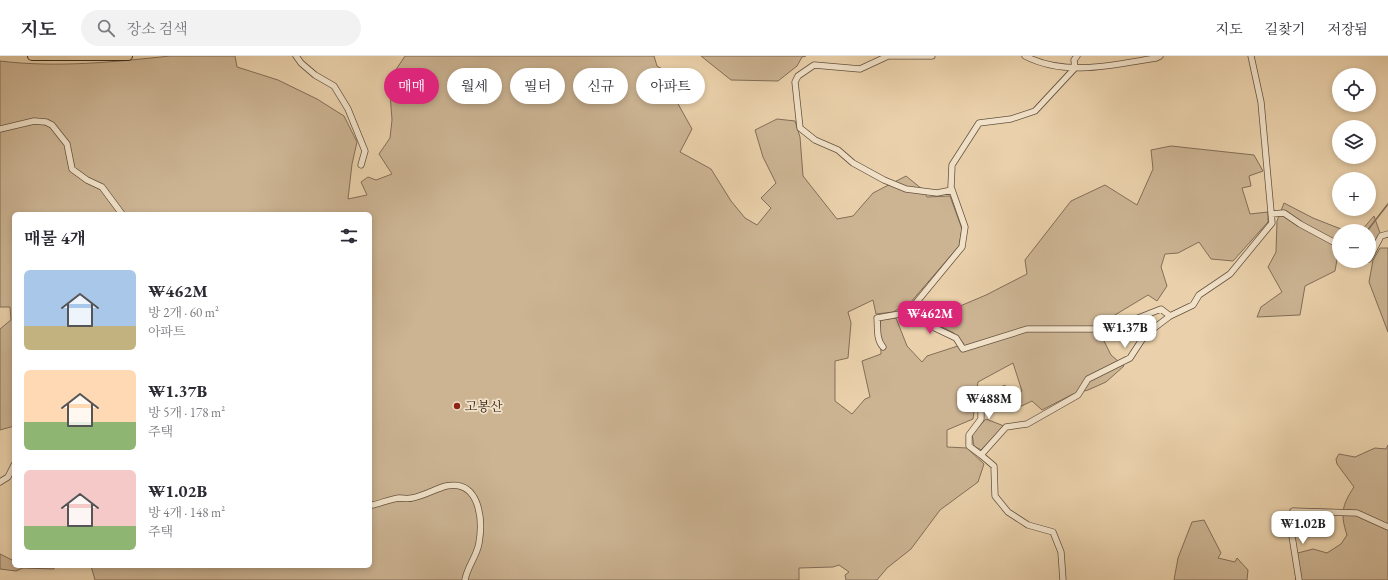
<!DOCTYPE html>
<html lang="ko">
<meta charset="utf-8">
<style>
body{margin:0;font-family:"EB Garamond","Noto Serif KR",serif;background:#f2f2f3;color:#2b2b33;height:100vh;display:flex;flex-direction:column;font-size:15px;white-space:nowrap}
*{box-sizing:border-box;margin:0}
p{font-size:13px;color:#7c7c81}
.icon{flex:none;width:22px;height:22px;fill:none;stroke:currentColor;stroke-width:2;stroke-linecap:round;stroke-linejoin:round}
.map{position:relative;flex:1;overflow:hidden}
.panel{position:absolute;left:12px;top:156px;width:360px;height:356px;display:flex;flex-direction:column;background:#fff;border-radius:6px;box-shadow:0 2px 6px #0003}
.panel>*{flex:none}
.guide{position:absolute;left:384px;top:12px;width:380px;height:36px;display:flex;gap:8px}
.tools{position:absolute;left:1332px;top:12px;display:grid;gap:8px}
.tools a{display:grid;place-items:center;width:44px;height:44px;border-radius:50%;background:#fff;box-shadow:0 2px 6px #0003;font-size:20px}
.price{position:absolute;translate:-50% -34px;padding:0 9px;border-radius:8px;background:#fff;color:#222;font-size:13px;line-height:26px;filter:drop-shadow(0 1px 2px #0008)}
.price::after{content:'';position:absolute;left:50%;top:24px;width:12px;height:9px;margin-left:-6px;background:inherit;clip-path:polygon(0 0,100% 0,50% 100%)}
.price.active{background:#db2777;color:#fff}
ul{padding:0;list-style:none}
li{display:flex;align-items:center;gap:12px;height:100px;padding:0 12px}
li span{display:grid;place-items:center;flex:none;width:112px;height:80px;border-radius:6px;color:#555}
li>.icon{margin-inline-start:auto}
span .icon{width:48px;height:48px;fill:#fffc;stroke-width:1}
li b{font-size:17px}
h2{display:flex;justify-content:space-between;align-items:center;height:48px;padding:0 12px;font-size:17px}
.chip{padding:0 14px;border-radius:18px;background:#fff;box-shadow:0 2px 6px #0003;font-size:14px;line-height:36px}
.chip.active{background:#db2777;color:#fff}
header{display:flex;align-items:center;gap:24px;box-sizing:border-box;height:56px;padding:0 20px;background:#fff;border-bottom:1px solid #e1e1e2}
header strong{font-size:19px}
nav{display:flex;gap:22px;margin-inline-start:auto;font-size:14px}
.search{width:280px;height:36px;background:#f2f2f3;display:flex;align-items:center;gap:10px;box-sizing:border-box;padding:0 14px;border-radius:22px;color:#7c7c81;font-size:15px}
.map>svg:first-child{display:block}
</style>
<header>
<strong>지도</strong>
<div class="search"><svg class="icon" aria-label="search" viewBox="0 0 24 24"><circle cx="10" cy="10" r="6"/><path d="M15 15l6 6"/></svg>장소 검색</div>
<nav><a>지도</a><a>길찾기</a><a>저장됨</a></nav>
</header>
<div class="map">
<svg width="1388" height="524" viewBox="0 0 1388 524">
<rect width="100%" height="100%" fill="#ead1ab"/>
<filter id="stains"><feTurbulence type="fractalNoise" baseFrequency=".005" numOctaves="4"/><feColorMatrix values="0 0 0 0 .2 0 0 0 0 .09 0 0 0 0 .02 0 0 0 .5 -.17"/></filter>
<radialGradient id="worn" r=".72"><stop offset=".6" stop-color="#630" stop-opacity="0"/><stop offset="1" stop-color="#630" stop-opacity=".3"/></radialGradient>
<path fill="#ccb493" stroke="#826e58" d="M170 0H235L237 11 278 24 317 43 344 60 357 86 352 108 348 143 367 139 361 126 368 121 376 124 392 118 379 98 390 82 392 64 389 24 405 0H654L657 10 671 18 681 35 677 46 692 73 680 96 711 113 731 145 745 162 757 169 771 152 761 142 776 127 763 101 755 74 777 63 795 65 800 81 803 120 837 163 853 160 873 137 906 120 922 133 927 141 950 140 962 173 959 190 910 247 893 256 876 258 873 244 848 256 851 267 848 302 835 305V345L852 358 865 343 870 341 862 305 881 298 880 264 896 262 907 290 922 306 927 300 964 288 954 277 936 268 953 253 986 239 1027 218 1025 204 1071 145 1105 129 1137 149 1153 113 1151 94 1171 90 1254 99 1263 115 1249 120 1251 130 1242 132 1250 158 1268 156V166L1233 205 1211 203 1199 186 1178 197 1165 198 1161 211 1167 230 1157 245 1148 239 1110 262 1102 281 1111 299 1124 310 1106 326 1088 334 1073 338 1042 354 1032 345 1013 354 1012 342 1022 335 1013 307 978 326 973 363 947 374V391L967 392 984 408 978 426 940 454 911 493 887 512 877 524H846L845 519 849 516 839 509 833 511 799 512V524H95L91 510H370V158H14V370L0 374V273L11 264 10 251H0V5C57 12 114 6 170 0Z
M701 0H806L802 1 797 10 778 25 731 24Z
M1284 147 1313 162 1346 175H1339V198H1338L1335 215 1305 230 1300 259 1257 261 1261 251 1282 236 1268 211 1276 196 1277 165Z
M1374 160 1380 177 1369 196V175H1361Z
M1380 192H1388V276L1369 226 1373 204Z
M986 363 1004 370 981 394 974 390 972 378Z
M1388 389V524H1296L1294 498 1313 493 1327 497 1341 488 1347 479C1340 458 1342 449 1354 431L1337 408 1336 403 1339 398 1355 401 1375 392 1386 393Z
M1204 464 1221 497 1218 502 1235 506 1237 502 1248 514 1247 524H1174L1178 502 1192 466Z
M0 498 14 505V510H54V513L23 512 16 515 0 513Z"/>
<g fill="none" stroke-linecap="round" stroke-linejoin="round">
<path stroke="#7e6c54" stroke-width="1.5" d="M1367 175 1388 148
M1336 180 1339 181"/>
<g stroke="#645340" stroke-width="7">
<path id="minor" d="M296 0 301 7 315 19 334 30 348 53 365 95 361 109
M932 0H888L860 13 814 9 798 20 795 26 800 72 815 84 838 94 853 107 884 124 906 133 937 137 952 134
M1025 0C1066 21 1113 9 1156 2L1160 0
M0 73 34 65 46 66 52 69 67 88 72 113 87 124 102 131 122 158
M1271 158 1284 157 1300 168 1339 189
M1369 203 1381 180 1388 178
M915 248 935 272 956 282 963 293 1027 273H1095L1133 264 1161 253 1170 260
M883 291C876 283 878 272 877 262L900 258 915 248 962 191 965 171 951 131 952 109 979 67 1011 63 1035 55 1075 12 1074 4 1077 0
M981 399 969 390V379L981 363V343L1004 333
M0 426 8 421 14 409
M370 448 373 449C381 447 391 443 399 442 403 442 408 443 412 442 424 440 435 433 446 430 480 423 483 464 479 487 477 500 467 511 465 524
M1063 524 1061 496 1053 476 1028 469 1008 456 995 440 994 410 981 399 1006 371 1027 368 1078 339 1088 323 1130 302 1145 279 1170 260 1193 249 1199 239 1230 218 1272 167 1261 46 1251 0
M1299 524 1292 480 1293 455 1357 457 1388 471"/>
</g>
<g stroke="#37291c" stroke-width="10">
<path id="highway" d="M32 0H128"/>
</g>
<use href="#minor" stroke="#f1e1c8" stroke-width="5.5"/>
<use href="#highway" stroke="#ead1ab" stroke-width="8"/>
</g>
<circle fill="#8f2418" stroke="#f1e1c8" stroke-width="1.5" cx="457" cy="350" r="4"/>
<g text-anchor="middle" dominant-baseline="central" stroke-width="3.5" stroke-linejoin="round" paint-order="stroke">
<g font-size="13" fill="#37291c" stroke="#f1e1c8" text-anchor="start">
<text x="465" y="350">고봉산</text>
</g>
</g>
<rect width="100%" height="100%" filter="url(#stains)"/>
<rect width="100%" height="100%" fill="url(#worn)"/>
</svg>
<div class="tools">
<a><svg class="icon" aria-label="locate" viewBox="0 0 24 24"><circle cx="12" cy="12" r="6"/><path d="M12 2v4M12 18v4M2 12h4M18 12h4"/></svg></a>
<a><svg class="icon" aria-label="layers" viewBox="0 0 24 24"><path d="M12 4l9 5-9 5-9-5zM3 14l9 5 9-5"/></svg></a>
<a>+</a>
<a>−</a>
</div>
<b class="price active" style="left:930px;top:279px">₩462M</b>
<b class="price" style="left:1125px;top:293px">₩1.37B</b>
<b class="price" style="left:989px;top:364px">₩488M</b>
<b class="price" style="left:1303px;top:489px">₩1.02B</b>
<div class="guide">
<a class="chip active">매매</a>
<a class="chip">월세</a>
<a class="chip">필터</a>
<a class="chip">신규</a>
<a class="chip">아파트</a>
</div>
<section class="panel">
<h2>매물 4개<svg class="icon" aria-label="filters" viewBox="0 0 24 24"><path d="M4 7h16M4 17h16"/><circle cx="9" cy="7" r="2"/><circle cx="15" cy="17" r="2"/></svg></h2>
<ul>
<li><span style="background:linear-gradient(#a9c7e8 70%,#c2b280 0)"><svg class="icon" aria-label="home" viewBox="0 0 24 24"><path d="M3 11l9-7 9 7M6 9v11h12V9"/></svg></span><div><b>₩462M</b><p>방 2개 · 60 m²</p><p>아파트</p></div></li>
<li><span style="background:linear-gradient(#ffd9b3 65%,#8fb573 0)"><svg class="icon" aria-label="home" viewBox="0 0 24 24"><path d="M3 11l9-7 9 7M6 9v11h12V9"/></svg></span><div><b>₩1.37B</b><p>방 5개 · 178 m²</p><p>주택</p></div></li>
<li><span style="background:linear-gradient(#f6c9c9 70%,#8fb573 0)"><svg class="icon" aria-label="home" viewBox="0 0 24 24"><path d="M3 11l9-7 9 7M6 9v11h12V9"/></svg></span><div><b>₩1.02B</b><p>방 4개 · 148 m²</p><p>주택</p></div></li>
</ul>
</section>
</div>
